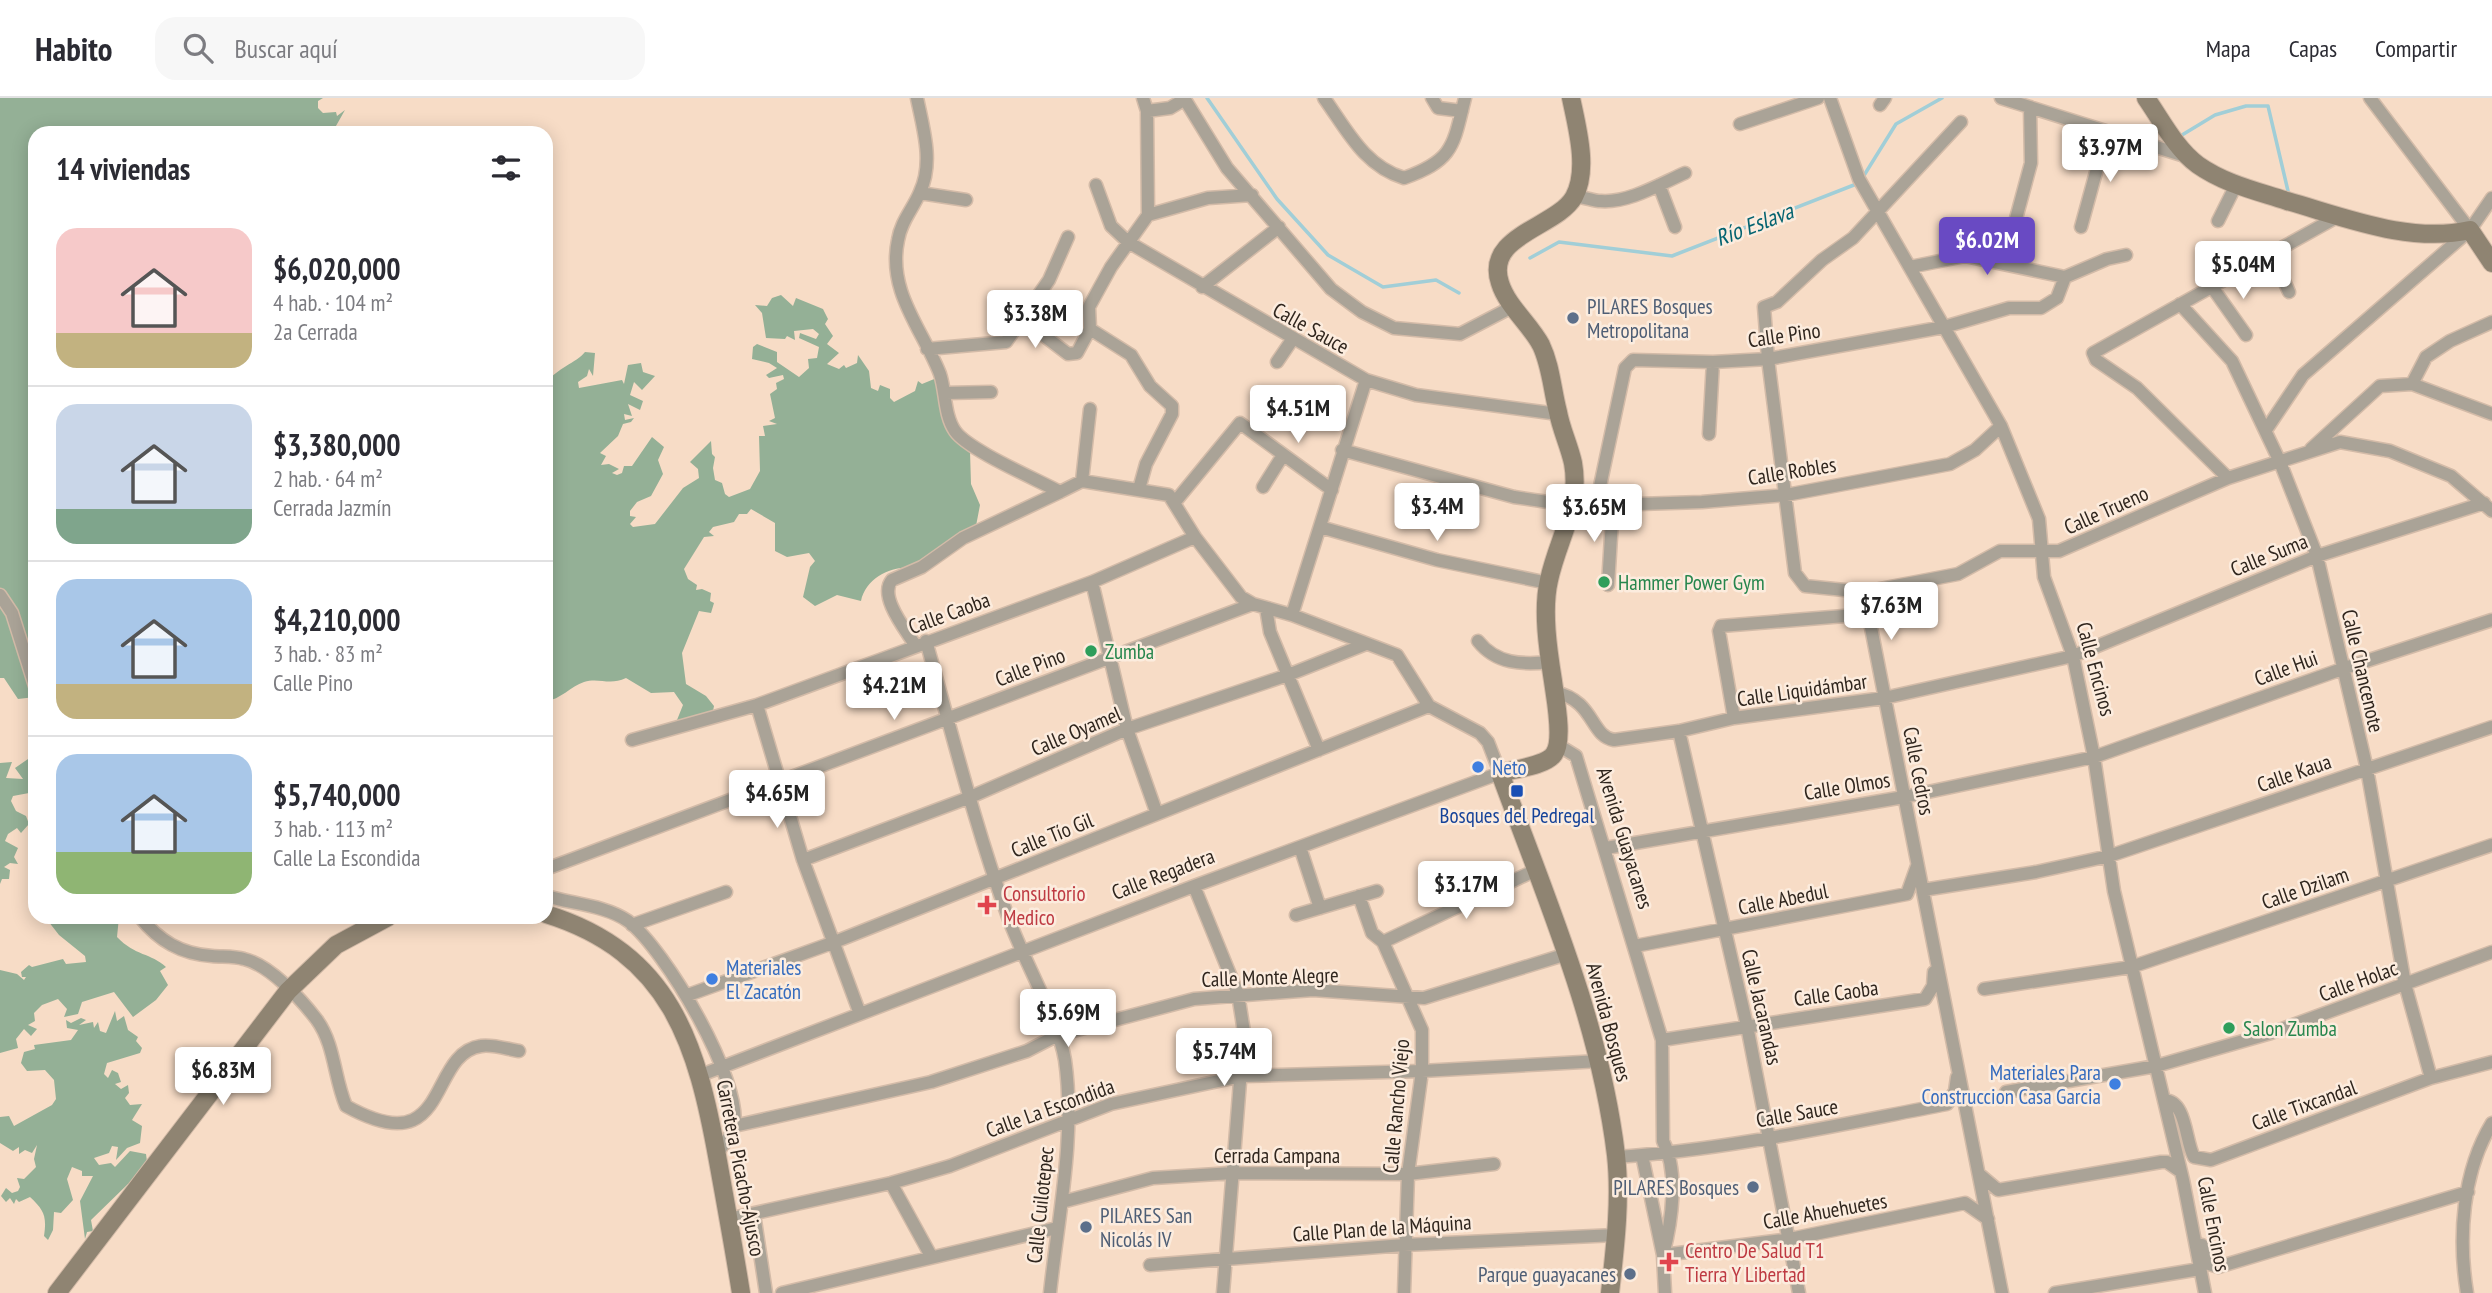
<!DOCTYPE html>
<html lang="es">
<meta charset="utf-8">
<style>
body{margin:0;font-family:"PT Sans Narrow",sans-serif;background:#f7f7f7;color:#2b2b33;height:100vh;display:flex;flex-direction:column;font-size:26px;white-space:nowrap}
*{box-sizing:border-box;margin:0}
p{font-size:23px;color:#7c7c81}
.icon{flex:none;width:38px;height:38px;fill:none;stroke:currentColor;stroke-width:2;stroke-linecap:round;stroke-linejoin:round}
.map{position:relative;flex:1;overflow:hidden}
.details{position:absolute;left:28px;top:28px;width:525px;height:798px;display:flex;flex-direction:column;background:#fff;border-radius:21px;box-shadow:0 4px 18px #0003}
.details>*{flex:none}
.price{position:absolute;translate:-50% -60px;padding:0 16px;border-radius:7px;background:#fff;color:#222;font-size:23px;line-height:46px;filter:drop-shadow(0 2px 4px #0008)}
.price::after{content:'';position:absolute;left:50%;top:42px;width:21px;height:16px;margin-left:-10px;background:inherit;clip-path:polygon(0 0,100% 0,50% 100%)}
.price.current{background:#694ac3;color:#fff}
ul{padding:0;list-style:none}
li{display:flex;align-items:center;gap:21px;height:175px;padding:0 28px}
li+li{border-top:2px solid #e1e1e2}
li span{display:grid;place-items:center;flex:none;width:196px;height:140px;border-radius:21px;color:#555}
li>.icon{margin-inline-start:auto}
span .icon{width:84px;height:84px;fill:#fffc;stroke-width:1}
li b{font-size:30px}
h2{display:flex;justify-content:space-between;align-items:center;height:84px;padding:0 28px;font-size:30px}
header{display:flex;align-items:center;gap:42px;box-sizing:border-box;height:98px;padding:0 35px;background:#fff;border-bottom:2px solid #e1e1e2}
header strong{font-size:33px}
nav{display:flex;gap:38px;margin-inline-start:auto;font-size:24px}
.search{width:490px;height:63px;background:#f7f7f7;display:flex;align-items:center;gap:18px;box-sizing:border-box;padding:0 24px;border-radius:21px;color:#7c7c81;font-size:26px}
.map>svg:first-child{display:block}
</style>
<header>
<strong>Habito</strong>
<div class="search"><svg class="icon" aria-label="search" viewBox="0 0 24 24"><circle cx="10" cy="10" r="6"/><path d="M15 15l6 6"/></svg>Buscar aquí</div>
<nav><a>Mapa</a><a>Capas</a><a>Compartir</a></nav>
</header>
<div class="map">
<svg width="2492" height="1195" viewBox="0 0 2492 1195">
<rect width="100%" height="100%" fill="#f7dcc6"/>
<path fill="#94b096" d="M0 0H323L318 3V10L323 15 336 14 337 18 345 12 332 35H35V599L18 601 4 580H0Z
M781 197 793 208 796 200 823 211 828 221 825 226 833 238 827 246 839 255 827 266 839 271 844 267 846 270 857 265 858 257 869 273 871 290 878 293 880 287 890 291V300L894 304 915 293 918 283 922 286 944 277C952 289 953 296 947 310L970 353 971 386 980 407 976 428 968 436 951 446 936 467 927 473C902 463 867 475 861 503L837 497 815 508 803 499 810 469 815 463 809 455 787 459 775 453V425L751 411 747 416H739L734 424 713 429 709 434 714 438 704 439 684 471 688 481 697 487 696 492 702 491 711 495 710 503 714 505 711 515 699 513 682 555 686 586 706 598 714 608 712 618 691 629 677 622 683 607 674 594 651 595 626 580C609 588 599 579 584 584 571 588 560 602 546 603V285C557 270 576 265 585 254L595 255 593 278 589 271 587 278 578 284 579 290 622 282 624 286 628 267 641 265 643 274 655 278 642 292 634 284 630 297 643 303 640 312 628 306 632 318 624 316 625 322 634 320 631 324 623 326 618 338 600 355 606 358 601 367 609 366 619 371 612 375 617 377 622 375 624 368H632L652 339 664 349 658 362 663 376 651 398 637 404 630 413V418L636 419 630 426 633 429 655 426 683 390 699 380 698 371 690 364 711 343 712 356 715 359 713 370 715 382 722 385 725 396 729 399 750 391 760 373 759 338H765L763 328 777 326 769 323 775 320 770 296 777 291 776 285 784 281 783 277 769 280 766 277 777 270 769 265 752 261 753 249 757 246 777 254V264L799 279 809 270 808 261 817 260 819 249 799 240 800 235 816 241 819 236 813 231 794 233 795 242 787 238 785 241 766 240 762 215 755 207 767 208 772 200Z
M28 661 35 666V686L28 691 29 695 13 698 11 703 16 713 26 718 29 726 21 735 17 730 8 736 5 743 18 750 14 759 18 766 10 765 4 769 10 772 9 781H2L0 786V665L12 664 6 680 23 681 15 670Z
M45 819H119L117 839C135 858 151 855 166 869L160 873 168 887 156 902 133 919 114 894 82 904 78 916 64 919 67 911 58 901 42 907 34 915 35 923 28 927 37 931 31 938 24 931 16 941 18 950 0 955V872L17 876 24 882 26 879H22L21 874 29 867 32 869 63 861 66 866 86 864 85 858 59 837Z
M115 913 117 923 124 918 128 932 138 939 136 943 142 950 140 955 107 965 104 976 108 980 112 972 118 975 121 984 115 986 121 991 128 987 129 995 125 1000 130 1007 142 1006 132 1022 142 1028 140 1045 127 1050 116 1062 118 1049 112 1048 109 1055 94 1060 99 1067 111 1065 115 1069 130 1053 146 1056 148 1071 132 1086H128L91 1122 93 1133 87 1134 85 1141 80 1103 93 1078H82V1073L72 1069 67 1081 73 1102 61 1115 54 1114 53 1132 48 1142 44 1138C47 1118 44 1112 30 1099L19 1104 16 1101 14 1106 10 1100 6 1104 1 1098 6 1090 12 1095 18 1093 20 1089 17 1080 24 1081 36 1069 34 1061 37 1047 32 1055 25 1052 19 1056V1049L13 1053 0 1045V1019L9 1018 14 1028 52 1007 56 1001 54 982 45 972 27 973 21 965 24 954 35 951 34 947 71 942 78 932 67 930 66 922 71 925 81 920 86 922 79 927 93 924 94 930 98 924 100 933 106 935Z"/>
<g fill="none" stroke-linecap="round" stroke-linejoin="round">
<path stroke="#a1ced7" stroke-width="3.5" d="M1207 0 1277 101 1328 157 1383 189 1436 182 1459 195
M2182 37 2215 17 2246 8H2268L2288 93
M1863 79 1896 26 1942 0
M1530 160 1559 144 1672 158 1859 85"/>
<g stroke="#d3bba8" stroke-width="15">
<path id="street" d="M1184 0 1227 70 1331 191 1362 214 1394 230 1460 236 1514 208
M1324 0C1347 32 1364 68 1404 80 1454 62 1453 48 1465 0
M1432 0 1438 10 1462 13
M1830 0 1859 81 2001 328 2039 421 2044 479 2073 558 2094 659 2114 793 2183 1082 2205 1195
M2001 0 2188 59
M2370 0 2470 132
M1880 7 1885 0
M1147 13 1170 10 1185 1
M1961 24 1853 140 1822 162 1777 204 1764 209 1768 261 1795 475 1805 488 1864 494 1958 476 2000 453H2059L2228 380 2340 344 2390 353 2451 378 2492 413
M1740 26 1818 0
M1096 87 1111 128 1128 144 1366 282 1416 297 1558 316
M1659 87 1675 129
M920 95 966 102
M1574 99C1585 98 1591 103 1601 103 1629 105 1660 86 1685 75
M1148 117 1208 100 1252 97
M2218 123 2236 87
M2081 129 2107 34
M2272 156 2289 194
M2004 165 2031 65 2030 9
M1910 169 1965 158 2065 179
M1202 189 1279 129
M2212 189 2246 237
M2180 206 2232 263 2280 364 2317 458 2367 671 2405 886 2431 980
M1022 221 1068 256 1077 255 1090 231
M927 251 1006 244 1049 182 1068 139
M1277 264 1292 242
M2412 286 2426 259 2450 243 2492 224
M2412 286 2492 316
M946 295 991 294
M2266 332 2303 277 2470 132 2492 100
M1709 336 1713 264
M2311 351 2380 288 2412 286
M1342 352 1514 399 1575 408 1702 404 1786 397 1950 366 1975 352 2001 328
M2228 380 2137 290 2096 262 2093 255 2337 119
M1082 383 1090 311
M1263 389 1283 357
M1139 391 1146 366 1172 316V308L1150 288 1131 257 1090 231 1089 209 1111 169 1148 117 1147 13 1143 0
M1175 404 1240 325 1332 392
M1596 407 1625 270 1633 262 1713 264 1768 261 1944 229 2009 210H2041L2057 200 2065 179 2107 161 2126 157
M1320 429 1437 462 1548 485
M1092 484 1127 631 1157 716
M1608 487 1613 406
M1864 494 2002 1195
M0 497 12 515 35 588
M1266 510 1270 534 1319 652
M1292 517 1366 282
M926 543C952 635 975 728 1008 819 1023 861 1058 921 1065 962 1076 1039 1058 1119 1050 1195
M1478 543C1496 566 1522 567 1550 564
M915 547C906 532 878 498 892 482L922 469 963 440 1060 394
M1555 594C1595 603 1590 638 1614 642L1679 633 1734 620 1884 600 2073 558 2317 458 2484 405
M757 607 803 762 860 916
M1734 620 1719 533 1721 528 1869 516
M1679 633 1747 928 1799 1195
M632 642 757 607 1092 484 1195 439
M1558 647 1576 658 1662 942 1663 1043C1679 1074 1672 1123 1663 1157
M1300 749 1320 810
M1606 750 1904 699 2094 659 2342 571 2492 522
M803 762 968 700 1127 631 1288 577 1366 546
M546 771 1253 506
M1194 788 1238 896 1244 934 1223 1195
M1923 792 2036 774 2109 758 2492 629
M546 798C572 806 605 807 628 823 665 851 743 983 734 1029 732 1038 722 1048 717 1055
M1359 798 1372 835 1383 844 1422 932V973L1408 1076 1404 1195
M1296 817 1377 793
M140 819C159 843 181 856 212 858 222 859 234 858 244 861 270 867 301 901 317 922 335 947 334 980 346 1008 452 1067 426 956 481 948 492 946 507 951 519 953
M632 827 726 794
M1383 844 1536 772
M1635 848 1907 796 1917 768
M1984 891 2131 869 2492 747
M688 897 832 845 1429 608
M1662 942 1925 901 1933 888 1934 874
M701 977 1194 788 1500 675 1488 644 1480 635 1429 608 1397 557 1292 517 1253 506 1241 499 1195 439 1169 397 1082 383 1060 394C1036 381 968 352 955 333 944 317 946 294 940 276 923 232 887 194 898 142 901 123 913 111 920 94 934 64 923 30 917 0
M2006 994 2156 968 2271 935 2492 854
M2164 1002C2187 1003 2185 1043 2194 1059L2211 1062 2431 980 2492 964
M734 1028 931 984 1027 953 1058 937 1194 901 1313 892 1424 900 1567 856
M1642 1057 1663 1157 1665 1195
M1616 1059C1728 1052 1837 1027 1947 1006L1955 993 1957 979
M1979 1076 1998 1092 2161 1064H2167L2180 1073
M891 1085 931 1158
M1062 1104 1153 1080 1233 1075 1408 1076 1494 1066
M754 1116 766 1195
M728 1121 891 1085 950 1068 1111 1006 1242 978 1422 973 1600 963
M2202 1147 2209 1166 2218 1169 2468 1094
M1663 1157 1790 1141 1965 1105 1988 1121
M1150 1167 1404 1147 1616 1137
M782 1195 1057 1130
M2055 1195 2200 1171
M2467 1195C2458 1140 2462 1074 2492 1025"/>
</g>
<g stroke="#d3bba8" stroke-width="20">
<path id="secondary" d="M1571 0C1577 29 1589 72 1574 99 1556 130 1484 137 1500 185 1507 208 1530 226 1541 247 1551 268 1552 291 1558 314 1561 331 1569 347 1573 365 1581 409 1558 440 1549 482 1542 512 1548 552 1553 583 1555 599 1564 642 1554 656 1546 668 1514 671 1500 675 1546 800 1600 924 1616 1057 1621 1102 1615 1150 1610 1195
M2146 0C2162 23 2176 51 2198 67 2225 86 2257 93 2287 103 2344 119 2410 146 2470 132L2492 165
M546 816C671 855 697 946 718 1063 726 1107 734 1151 741 1195
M57 1195 288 893 336 847 388 819"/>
</g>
<use href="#street" stroke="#aaa397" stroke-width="12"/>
<use href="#secondary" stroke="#8f8472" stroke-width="18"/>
</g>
<g fill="#5c6f8a" stroke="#fcecde" stroke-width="2.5">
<circle cx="1573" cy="220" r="7"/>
<circle cx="1753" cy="1089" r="7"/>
<circle cx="1086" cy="1129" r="7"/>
<circle cx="1630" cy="1176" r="7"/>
</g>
<g fill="#2e9e5b" stroke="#fcecde" stroke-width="2.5">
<circle cx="1604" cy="484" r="7"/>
<circle cx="1091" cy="553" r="7"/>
<circle cx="2229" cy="930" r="7"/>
</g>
<g fill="#3f7fe0" stroke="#fcecde" stroke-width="2.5">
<circle cx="1478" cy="669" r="7"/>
<circle cx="712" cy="881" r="7"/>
<circle cx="2115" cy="986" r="7"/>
</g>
<rect fill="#1a4fb4" stroke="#fcecde" stroke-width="2.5" x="1510" y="686" width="14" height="14" rx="3.5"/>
<g fill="#e0444e" stroke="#fcecde" stroke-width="2.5">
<path d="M983.5 796.5h7v7h7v7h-7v7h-7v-7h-7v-7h7z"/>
<path d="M1665.5 1153.5h7v7h7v7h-7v7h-7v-7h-7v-7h7z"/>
</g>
<g text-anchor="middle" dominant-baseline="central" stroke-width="5" stroke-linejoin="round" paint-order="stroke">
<g font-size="21" fill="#4e5e75" stroke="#fcecde" text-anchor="start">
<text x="1587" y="208">PILARES Bosques<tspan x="1587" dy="24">Metropolitana</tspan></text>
<text x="1739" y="1089" text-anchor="end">PILARES Bosques</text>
<text x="1100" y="1117">PILARES San<tspan x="1100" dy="24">Nicolás IV</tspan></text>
<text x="1616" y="1176" text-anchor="end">Parque guayacanes</text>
</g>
<g font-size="21" fill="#30261e" stroke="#fcecde">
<text transform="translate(1311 230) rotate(29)">Calle Sauce</text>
<text transform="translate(1784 237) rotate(-8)">Calle Pino</text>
<text transform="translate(1792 373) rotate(-9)">Calle Robles</text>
<text transform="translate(2106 412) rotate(-24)">Calle Trueno</text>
<text transform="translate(2269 457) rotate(-22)">Calle Suma</text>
<text transform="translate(949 515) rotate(-20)">Calle Caoba</text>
<text transform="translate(1030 569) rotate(-21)">Calle Pino</text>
<text transform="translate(2286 570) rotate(-20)">Calle Hui</text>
<text transform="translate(2096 571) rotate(75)">Calle Encinos</text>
<text transform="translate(2363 573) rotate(77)">Calle Chancenote</text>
<text transform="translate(1802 592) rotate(-8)">Calle Liquidámbar</text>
<text transform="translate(1076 633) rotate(-23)">Calle Oyamel</text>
<text transform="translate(1919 673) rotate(79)">Calle Cedros</text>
<text transform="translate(2294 675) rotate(-19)">Calle Kaua</text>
<text transform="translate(1847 688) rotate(-9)">Calle Olmos</text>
<text transform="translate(1052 737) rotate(-22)">Calle Tío Gil</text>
<text transform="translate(1625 740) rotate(73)">Avenida Guayacanes</text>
<text transform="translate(1163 776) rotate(-21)">Calle Regadera</text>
<text transform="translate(2305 790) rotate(-19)">Calle Dzilam</text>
<text transform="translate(1783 801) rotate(-11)">Calle Abedul</text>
<text transform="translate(1270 879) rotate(-2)">Calle Monte Alegre</text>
<text transform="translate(2358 883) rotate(-20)">Calle Holac</text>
<text transform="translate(1836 895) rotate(-8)">Calle Caoba</text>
<text transform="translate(1762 909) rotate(77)">Calle Jacarandas</text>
<text transform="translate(1609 924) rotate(75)">Avenida Bosques</text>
<text transform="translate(2304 1007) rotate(-20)">Calle Tixcandal</text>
<text transform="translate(1396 1008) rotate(-85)">Calle Rancho Viejo</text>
<text transform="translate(1050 1010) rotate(-20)">Calle La Escondida</text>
<text transform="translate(1797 1015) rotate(-10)">Calle Sauce</text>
<text x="1277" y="1057">Cerrada Campana</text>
<text transform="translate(741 1070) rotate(79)">Carretera Picacho-Ajusco</text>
<text transform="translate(1040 1107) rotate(-84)">Calle Cuilotepec</text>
<text transform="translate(1825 1113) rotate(-10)">Calle Ahuehuetes</text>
<text transform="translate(2214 1126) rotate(79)">Calle Encinos</text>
<text transform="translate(1382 1130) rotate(-4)">Calle Plan de la Máquina</text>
</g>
<g font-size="21" fill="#27864d" stroke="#fcecde" text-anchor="start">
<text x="1618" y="484">Hammer Power Gym</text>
<text x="1105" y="553">Zumba</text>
<text x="2243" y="930">Salon Zumba</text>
</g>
<g font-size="21" fill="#366cbe" stroke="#fcecde" text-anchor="start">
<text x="1492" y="669">Neto</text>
<text x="726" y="869">Materiales<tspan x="726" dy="24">El Zacatón</tspan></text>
<text x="2101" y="974" text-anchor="end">Materiales Para<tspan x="2101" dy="24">Construccion Casa Garcia</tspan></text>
</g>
<g font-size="21" fill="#164399" stroke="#fcecde">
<text x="1517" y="717">Bosques del Pedregal</text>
</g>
<g font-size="21" fill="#be3a42" stroke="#fcecde" text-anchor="start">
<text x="1003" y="795">Consultorio<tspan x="1003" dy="24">Medico</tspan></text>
<text x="1685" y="1152">Centro De Salud T1<tspan x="1685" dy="24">Tierra Y Libertad</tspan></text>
</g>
<g font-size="23" font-style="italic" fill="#046370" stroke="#fcecde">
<text transform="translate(1754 126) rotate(-21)">Río Eslava</text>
</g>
</g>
</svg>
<b class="price" style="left:2110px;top:86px">$3.97M</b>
<b class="price current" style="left:1987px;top:179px">$6.02M</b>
<b class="price" style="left:2243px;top:203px">$5.04M</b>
<b class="price" style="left:1035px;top:252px">$3.38M</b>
<b class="price" style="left:1298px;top:347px">$4.51M</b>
<b class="price" style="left:1437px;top:445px">$3.4M</b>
<b class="price" style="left:1594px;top:446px">$3.65M</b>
<b class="price" style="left:1891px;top:544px">$7.63M</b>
<b class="price" style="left:894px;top:624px">$4.21M</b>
<b class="price" style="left:777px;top:732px">$4.65M</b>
<b class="price" style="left:1466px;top:823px">$3.17M</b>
<b class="price" style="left:1068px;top:951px">$5.69M</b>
<b class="price" style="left:1224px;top:990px">$5.74M</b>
<b class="price" style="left:223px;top:1009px">$6.83M</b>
<section class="details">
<h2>14 viviendas<svg class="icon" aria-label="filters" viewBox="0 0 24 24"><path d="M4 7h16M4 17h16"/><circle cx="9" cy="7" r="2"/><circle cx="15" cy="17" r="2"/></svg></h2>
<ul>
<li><span style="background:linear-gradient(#f6c9c9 75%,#c2b280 0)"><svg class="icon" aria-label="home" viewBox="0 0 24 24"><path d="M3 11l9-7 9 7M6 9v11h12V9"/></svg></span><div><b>$6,020,000</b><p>4 hab. · 104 m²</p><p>2a Cerrada</p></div></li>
<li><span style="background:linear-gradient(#c9d6e8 75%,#7fa58c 0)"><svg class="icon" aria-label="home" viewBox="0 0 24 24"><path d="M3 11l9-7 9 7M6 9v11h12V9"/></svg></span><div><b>$3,380,000</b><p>2 hab. · 64 m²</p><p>Cerrada Jazmín</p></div></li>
<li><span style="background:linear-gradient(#a9c7e8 75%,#c2b280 0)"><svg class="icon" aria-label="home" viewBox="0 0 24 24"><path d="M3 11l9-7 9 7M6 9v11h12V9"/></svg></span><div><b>$4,210,000</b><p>3 hab. · 83 m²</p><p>Calle Pino</p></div></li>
<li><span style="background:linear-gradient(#a9c7e8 70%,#8fb573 0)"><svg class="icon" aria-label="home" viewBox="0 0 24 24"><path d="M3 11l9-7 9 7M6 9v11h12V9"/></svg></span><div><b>$5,740,000</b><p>3 hab. · 113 m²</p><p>Calle La Escondida</p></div></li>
</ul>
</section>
</div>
